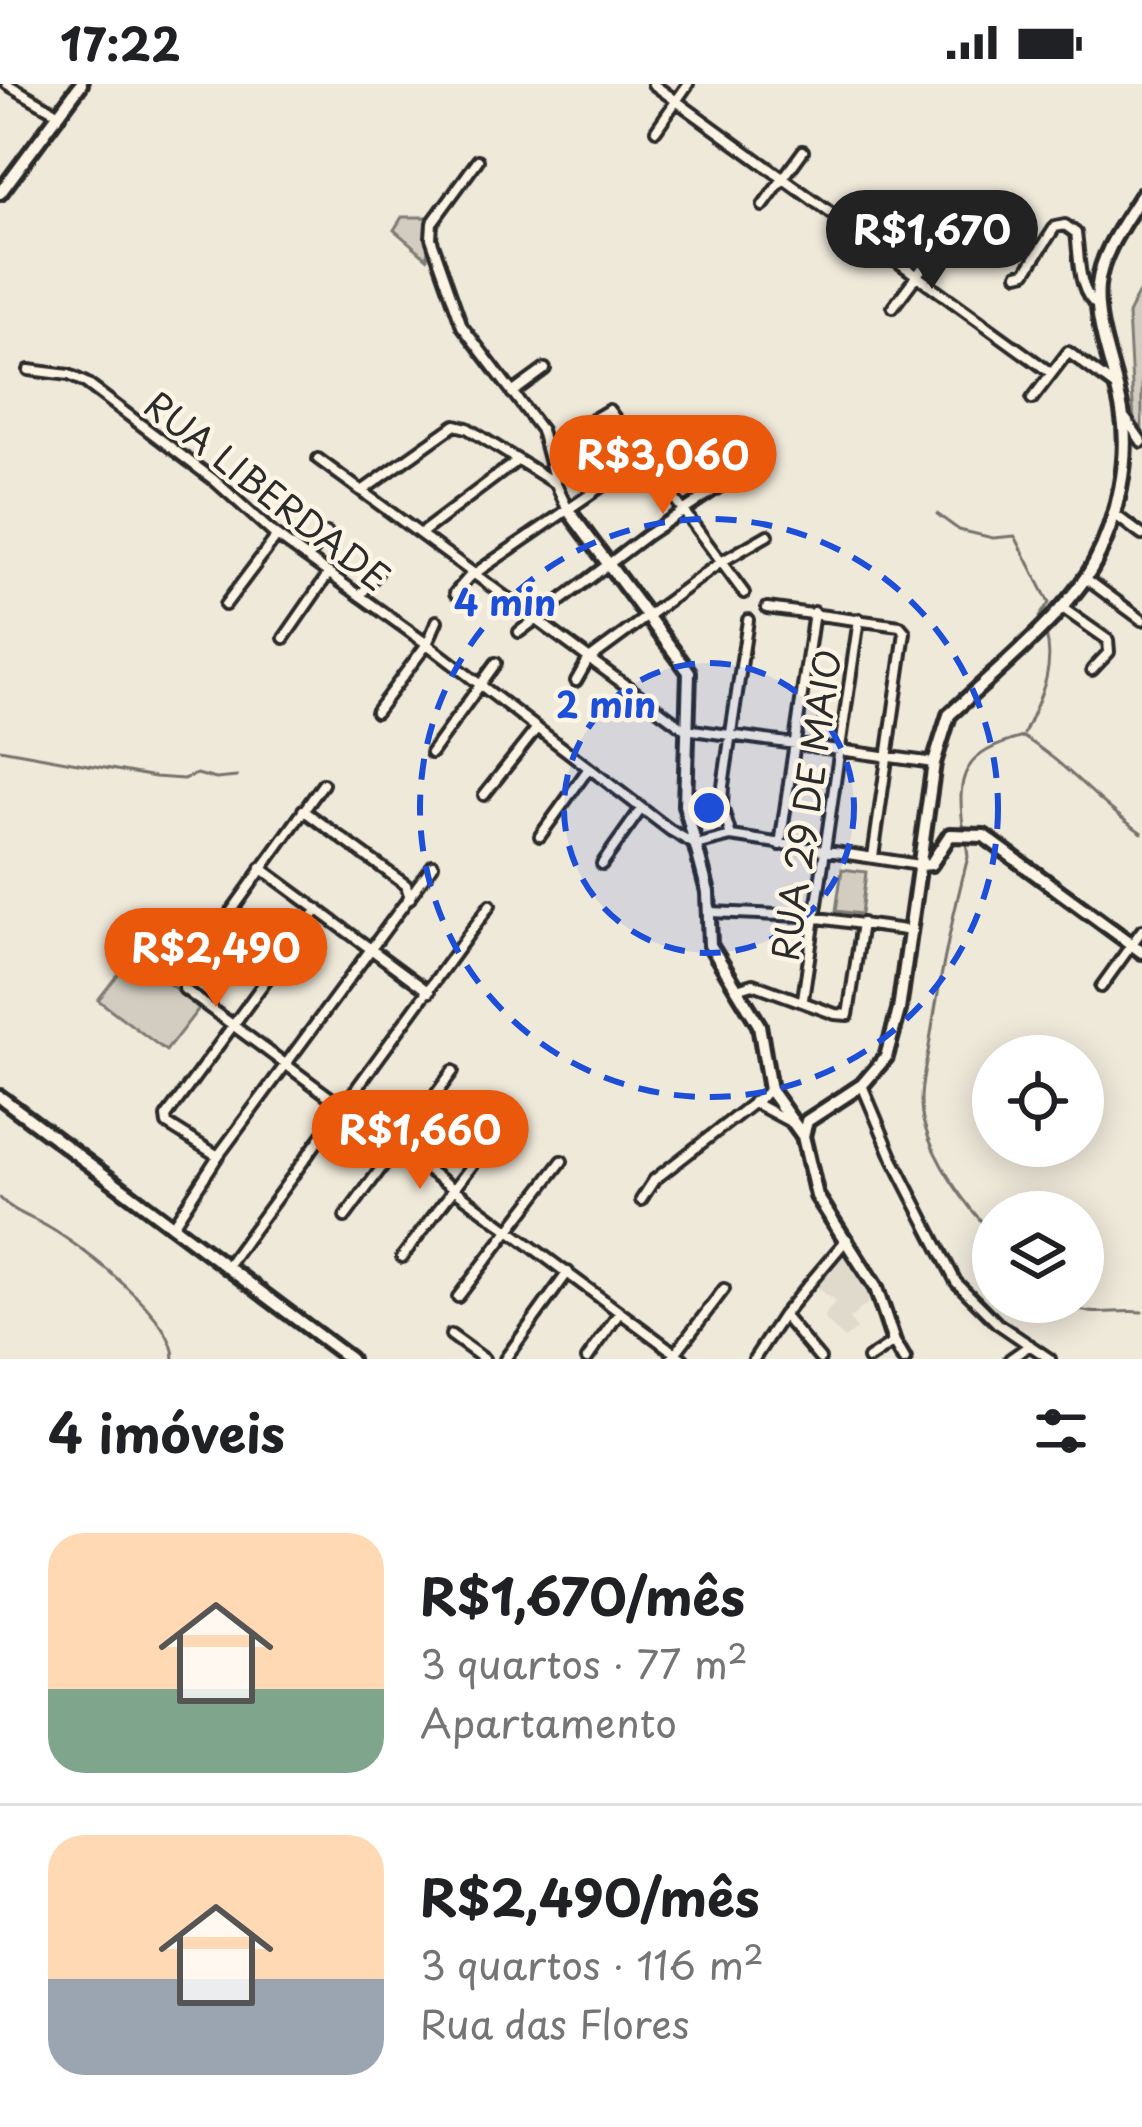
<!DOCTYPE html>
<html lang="pt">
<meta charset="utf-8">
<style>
body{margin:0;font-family:"Playpen Sans",sans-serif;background:#f2f2f2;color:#202124;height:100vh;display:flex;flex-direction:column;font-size:45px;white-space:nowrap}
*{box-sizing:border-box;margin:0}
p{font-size:39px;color:#757577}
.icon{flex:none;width:66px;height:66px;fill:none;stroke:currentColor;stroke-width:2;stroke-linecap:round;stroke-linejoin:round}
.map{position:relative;height:1275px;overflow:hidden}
.side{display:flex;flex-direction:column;background:#fff;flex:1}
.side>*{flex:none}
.controls{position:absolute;left:972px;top:951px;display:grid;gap:24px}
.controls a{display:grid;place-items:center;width:132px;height:132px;border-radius:50%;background:#fff;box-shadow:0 6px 30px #0003;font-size:60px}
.price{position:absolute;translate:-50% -102px;padding:0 27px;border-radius:42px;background:#ea580c;color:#fff;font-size:39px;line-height:78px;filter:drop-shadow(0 3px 6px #0008)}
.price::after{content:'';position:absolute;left:50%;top:72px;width:36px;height:27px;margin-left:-18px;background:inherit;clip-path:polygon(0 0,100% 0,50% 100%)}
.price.on{background:#222;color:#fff}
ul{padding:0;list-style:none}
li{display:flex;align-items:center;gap:36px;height:300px;padding:0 48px}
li+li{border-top:3px solid #e0e0e0}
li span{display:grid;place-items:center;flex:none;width:336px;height:240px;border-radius:36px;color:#555}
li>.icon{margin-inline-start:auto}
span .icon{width:144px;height:144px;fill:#fffc;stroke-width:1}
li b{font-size:51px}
h2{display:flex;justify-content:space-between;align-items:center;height:144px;padding:0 48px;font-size:51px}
.status{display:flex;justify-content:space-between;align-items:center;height:84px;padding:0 60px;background:#fff;direction:ltr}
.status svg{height:33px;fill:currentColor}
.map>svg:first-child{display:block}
</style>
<div class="status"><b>17:22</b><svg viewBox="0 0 49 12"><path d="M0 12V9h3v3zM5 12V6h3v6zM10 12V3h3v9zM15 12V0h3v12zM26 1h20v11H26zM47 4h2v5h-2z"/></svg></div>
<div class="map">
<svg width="1142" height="1275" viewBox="0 0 1142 1275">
<rect width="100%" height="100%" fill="#efe9da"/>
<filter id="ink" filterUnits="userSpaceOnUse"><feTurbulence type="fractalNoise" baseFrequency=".00833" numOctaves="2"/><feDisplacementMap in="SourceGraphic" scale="24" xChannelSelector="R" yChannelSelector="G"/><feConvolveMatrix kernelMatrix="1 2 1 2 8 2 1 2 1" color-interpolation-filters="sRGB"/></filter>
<g filter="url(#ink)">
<path fill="#e0dacc" d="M847 1163 876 1212 849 1235 857 1245 844 1255 823 1233 835 1218 813 1199Z"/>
<path fill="#d2cdc0" stroke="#7e7c76" stroke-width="3" d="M402 133H431L427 174 394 146Z
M1142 202V345L1134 339 1128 230Z
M842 785 866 788 861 830 836 827Z
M132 872 200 923 166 967 98 916Z"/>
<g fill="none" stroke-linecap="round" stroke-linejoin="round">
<path stroke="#75736d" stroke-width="3" d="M937 430 959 446 993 454 1015 452 1049 519 1039 533
M1024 650C1038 617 1056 587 1046 550
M0 665 155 693 183 695 197 690 216 695 237 693
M964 748C955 689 964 669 1023 653 1067 679 1099 721 1142 749
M966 757 968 773C952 833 940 894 930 956 926 984 916 1012 924 1040 935 1079 965 1121 993 1150
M0 1114C13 1128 31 1133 48 1143 83 1163 175 1234 174 1275
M1061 1218C1093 1236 1109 1225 1142 1228"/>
<g stroke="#2b2b2b" stroke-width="16">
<path id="street" d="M7 0 59 30
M653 0 1051 289
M656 46 688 0
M478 76 432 139 431 154 462 242 541 346 555 398 568 426
M763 122 803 67
M1018 190 1026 188 1055 143 1065 141 1076 149C1080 174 1077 208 1098 222
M893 223 936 166
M29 286 69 291 86 299 214 396 274 450 427 560 670 746 696 761 731 752 919 781
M512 309 545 285
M1032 315 1068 268 1116 303
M1126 335 1142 358
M547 362 609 326 744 509
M318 375 685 645 934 679
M362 407 455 341 467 344 553 398
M1114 430 1142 451
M420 450 518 376
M308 474 327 449
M1085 494 1142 536
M455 509 468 494 646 372
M360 512 378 488
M225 521 277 452
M1061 523 1108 556 1109 568 1092 586
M767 524 900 542 905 548 873 773
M519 548 647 451 725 399
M284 554 329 489
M576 597 588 576 721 478 768 451
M376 628 427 560 437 537
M431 669 496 579
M323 700 184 893V905L683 1275
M484 711 537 644
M303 726 406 801 410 814
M540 752 589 684
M731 752 722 722 723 702 748 536
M780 761 814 528
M602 780 641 725
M261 784 429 908
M710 828 804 832 912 847
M1101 903 1142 846
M737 905 753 900 835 930 848 931 862 839
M803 915 859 535
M862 1001 893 1075 956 1198 997 1239 1050 1275
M753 1018 794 1040
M218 1072 167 1040 166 1033 318 825
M641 1116 654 1096 770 1006
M345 1133 453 987
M172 1143 218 1072 433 781
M402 1173 509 1033
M227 1182 490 821
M458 1213 562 1077
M783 1231 820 1275
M451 1251 484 1275
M505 1275 568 1188
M587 1275 620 1228
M671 1275 724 1205
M754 1275 783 1231 847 1155
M868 1275 894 1258
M1010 1275 1030 1261"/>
</g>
<g stroke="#2b2b2b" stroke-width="20">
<path id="secondary" d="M0 109 81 0
M568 426 689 588 685 721 708 808 710 861 759 941 770 1006 803 1052 817 1112 876 1204 894 1258 904 1275
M921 781 931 780 950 751 984 752 1142 868
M0 1013 350 1275
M803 1052 807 1037 862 1001 886 973 899 926 934 679 949 631C991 592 1070 527 1095 478 1117 436 1131 374 1122 327 1115 286 1094 242 1098 201 1102 167 1125 138 1142 110"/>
</g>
<use href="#street" stroke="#fcf5e5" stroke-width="8"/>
<use href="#secondary" stroke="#fcf5e5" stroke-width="10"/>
</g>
</g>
<circle cx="709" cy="724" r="145" fill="#1d4ed8" fill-opacity=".12"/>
<g fill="none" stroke="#1d4ed8" stroke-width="6" stroke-dasharray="21 15">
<circle cx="709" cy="724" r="145"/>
<circle cx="709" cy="724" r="289"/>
</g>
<g text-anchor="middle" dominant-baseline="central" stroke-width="9" stroke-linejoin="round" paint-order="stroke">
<g font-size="36" fill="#2b2b2b" stroke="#fcf5e5">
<text transform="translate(268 406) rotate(38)">RUA LIBERDADE</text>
<text transform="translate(805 721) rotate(-82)">RUA 29 DE MAIO</text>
</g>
</g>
<circle cx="709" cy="724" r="18" fill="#1d4ed8" stroke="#fcf5e5" stroke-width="6"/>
<g font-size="36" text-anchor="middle" font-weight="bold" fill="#1d4ed8" stroke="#fcf5e5" stroke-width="9" stroke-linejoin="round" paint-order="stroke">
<text x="505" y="532">4 min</text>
<text x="606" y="634">2 min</text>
</g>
</svg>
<div class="controls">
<a><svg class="icon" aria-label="locate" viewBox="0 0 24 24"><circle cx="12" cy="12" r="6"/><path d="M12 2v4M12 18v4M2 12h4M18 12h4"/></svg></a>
<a><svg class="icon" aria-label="layers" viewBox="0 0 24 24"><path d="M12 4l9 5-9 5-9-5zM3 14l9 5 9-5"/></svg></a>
</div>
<b class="price on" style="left:932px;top:208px">R$1,670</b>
<b class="price" style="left:663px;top:433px">R$3,060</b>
<b class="price" style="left:216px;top:926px">R$2,490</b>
<b class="price" style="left:420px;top:1108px">R$1,660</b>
</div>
<section class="side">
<h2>4 imóveis<svg class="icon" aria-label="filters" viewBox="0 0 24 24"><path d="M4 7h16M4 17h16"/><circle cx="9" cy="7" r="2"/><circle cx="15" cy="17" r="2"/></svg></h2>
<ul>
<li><span style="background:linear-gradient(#ffd9b3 65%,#7fa58c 0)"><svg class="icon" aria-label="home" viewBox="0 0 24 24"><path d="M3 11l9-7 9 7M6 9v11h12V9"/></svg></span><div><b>R$1,670/mês</b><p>3 quartos · 77 m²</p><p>Apartamento</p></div></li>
<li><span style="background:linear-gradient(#ffd9b3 60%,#9aa5b1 0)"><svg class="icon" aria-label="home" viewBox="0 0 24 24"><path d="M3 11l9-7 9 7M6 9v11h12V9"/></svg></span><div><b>R$2,490/mês</b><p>3 quartos · 116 m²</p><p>Rua das Flores</p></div></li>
</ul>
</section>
